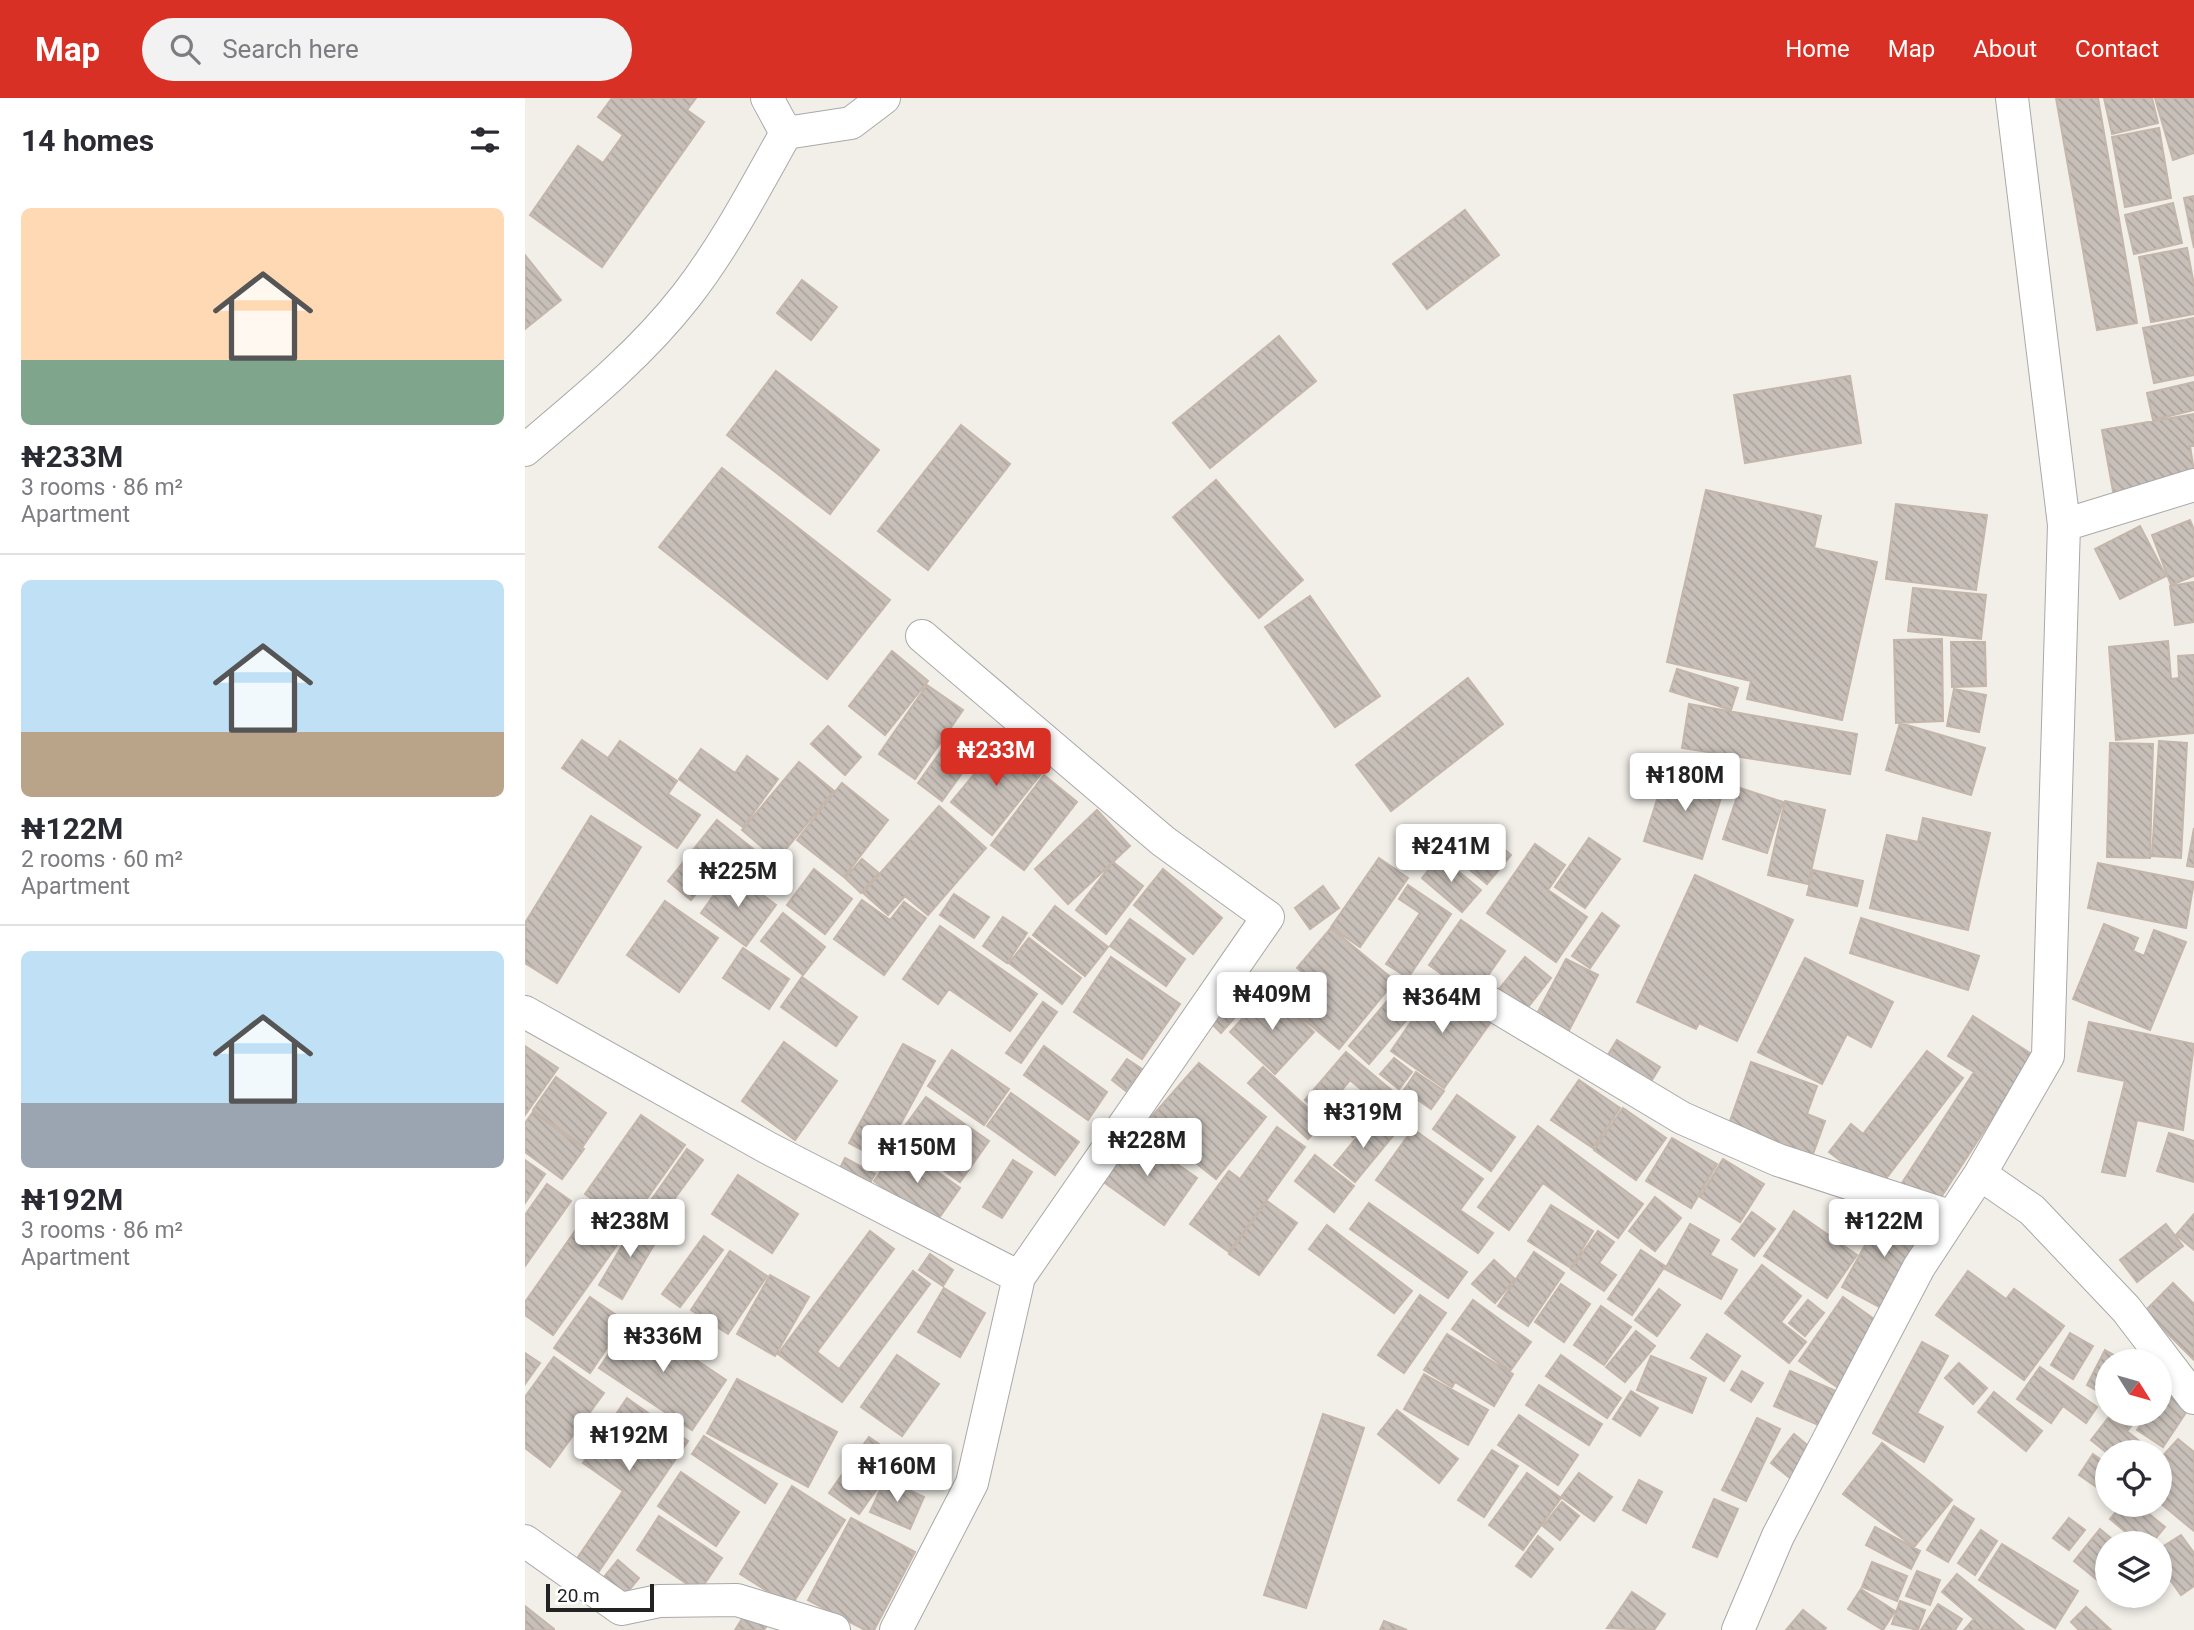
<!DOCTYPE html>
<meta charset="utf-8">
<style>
body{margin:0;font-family:Roboto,sans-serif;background:#f2f2f3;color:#2b2b33;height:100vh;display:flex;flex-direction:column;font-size:26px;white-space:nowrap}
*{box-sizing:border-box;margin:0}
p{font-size:23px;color:#7c7c81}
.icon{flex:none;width:38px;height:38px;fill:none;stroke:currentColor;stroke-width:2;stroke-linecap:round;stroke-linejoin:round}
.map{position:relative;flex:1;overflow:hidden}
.side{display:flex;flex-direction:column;background:#fff;width:525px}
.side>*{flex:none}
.needle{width:46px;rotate:127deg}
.controls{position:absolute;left:1570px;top:1251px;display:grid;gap:14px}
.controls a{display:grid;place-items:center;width:77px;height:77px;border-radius:50%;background:#fff;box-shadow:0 4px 10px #0003;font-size:35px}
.scale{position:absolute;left:21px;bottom:18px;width:108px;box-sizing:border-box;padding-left:7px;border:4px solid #222;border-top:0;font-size:19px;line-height:24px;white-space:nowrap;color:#222;-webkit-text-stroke:5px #fff;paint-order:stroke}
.price{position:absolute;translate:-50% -60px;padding:0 16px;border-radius:7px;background:#fff;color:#222;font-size:23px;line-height:46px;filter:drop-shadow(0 2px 4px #0008)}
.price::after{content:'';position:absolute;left:50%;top:42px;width:21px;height:16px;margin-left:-10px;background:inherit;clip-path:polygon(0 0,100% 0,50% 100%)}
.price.selected{background:#d93025;color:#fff}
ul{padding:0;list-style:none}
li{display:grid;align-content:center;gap:14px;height:371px;padding:0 21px}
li+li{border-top:2px solid #e1e1e2}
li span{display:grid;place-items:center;height:217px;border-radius:10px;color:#555}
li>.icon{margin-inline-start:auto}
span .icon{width:126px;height:126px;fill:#fffc;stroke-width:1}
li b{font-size:30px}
h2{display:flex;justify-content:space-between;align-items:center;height:84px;padding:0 21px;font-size:30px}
header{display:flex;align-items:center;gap:42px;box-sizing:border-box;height:98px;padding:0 35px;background:#d93025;color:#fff}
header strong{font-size:33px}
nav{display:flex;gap:38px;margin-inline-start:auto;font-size:24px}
.search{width:490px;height:63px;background:#f2f2f3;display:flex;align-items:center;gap:18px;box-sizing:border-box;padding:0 24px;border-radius:38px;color:#7c7c81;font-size:26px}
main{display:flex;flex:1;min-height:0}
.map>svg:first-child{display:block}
</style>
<header>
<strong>Map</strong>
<div class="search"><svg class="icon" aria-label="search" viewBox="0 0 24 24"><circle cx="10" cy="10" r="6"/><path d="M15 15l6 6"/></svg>Search here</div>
<nav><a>Home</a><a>Map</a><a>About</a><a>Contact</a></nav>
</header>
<main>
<section class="side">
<h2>14 homes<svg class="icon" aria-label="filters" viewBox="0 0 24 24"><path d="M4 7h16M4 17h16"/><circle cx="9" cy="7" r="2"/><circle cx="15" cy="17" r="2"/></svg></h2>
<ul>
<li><span style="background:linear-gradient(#ffd9b3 70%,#7fa58c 0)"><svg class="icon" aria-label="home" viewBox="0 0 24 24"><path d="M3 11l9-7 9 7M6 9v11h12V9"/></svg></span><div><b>₦233M</b><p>3 rooms · 86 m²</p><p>Apartment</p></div></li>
<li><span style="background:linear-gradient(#bfe0f5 70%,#b9a48a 0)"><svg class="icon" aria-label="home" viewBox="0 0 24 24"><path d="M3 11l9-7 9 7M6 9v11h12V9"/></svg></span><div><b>₦122M</b><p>2 rooms · 60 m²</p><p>Apartment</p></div></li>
<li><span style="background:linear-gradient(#bfe0f5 70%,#9aa5b1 0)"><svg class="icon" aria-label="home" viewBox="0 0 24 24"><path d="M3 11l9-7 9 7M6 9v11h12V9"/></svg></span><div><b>₦192M</b><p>3 rooms · 86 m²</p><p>Apartment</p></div></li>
</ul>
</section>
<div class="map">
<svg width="1669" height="1532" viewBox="0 0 1669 1532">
<defs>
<pattern id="building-back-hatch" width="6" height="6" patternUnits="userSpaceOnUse" patternTransform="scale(1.75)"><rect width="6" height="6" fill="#c7bfb8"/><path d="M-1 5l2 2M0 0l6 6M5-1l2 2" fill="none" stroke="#aba49e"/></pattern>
</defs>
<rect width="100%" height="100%" fill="#f2efe9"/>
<path fill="url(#building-back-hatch)" stroke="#c4b6ab" stroke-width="2" d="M87 0H171L162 12 179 24 77 169 5 117 53 48 78 65 98 37 73 19Z
M1531 0H1573L1612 225 1572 232Z
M1579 0H1627L1633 25 1587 36Z
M1630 0H1669V55L1648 62Z
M1634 30 1646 100 1600 109 1587 39Z
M1669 98V150L1659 100Z
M1648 105 1657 145 1609 156 1600 117Z
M940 112 974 157 902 211 868 166Z
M1662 150 1669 187V216L1626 224 1614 159Z
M0 157 36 202 0 231Z
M277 182 312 209 286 242 252 215Z
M1669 220V277L1629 285 1618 230Z
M754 238 791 283 685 370 648 325Z
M251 273 354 352 305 416 202 337Z
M1325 278 1336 345 1220 365 1209 297Z
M1669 284V312L1628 322 1622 295Z
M1669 316V348H1665L1669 373 1589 399 1577 332Z
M436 327 485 366 403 472 353 433Z
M197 370 365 502 302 581 134 449Z
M691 382 778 482 734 520 648 419Z
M1181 392 1296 418 1289 450 1352 464 1317 622 1222 601 1226 583 1142 564Z
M1371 406 1462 417 1451 492 1361 481Z
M1665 422 1669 432V478L1646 487 1627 437Z
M1615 428 1641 478 1595 501 1570 451Z
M1669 484V524L1650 527 1645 488Z
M1388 490 1461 497 1456 541 1383 533Z
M785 498 855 598 810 629 740 529Z
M1417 541 1418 623 1371 625 1369 542Z
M1643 543 1646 581 1654 580 1653 558 1669 557V635L1591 642 1584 549Z
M1426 544H1460L1461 588 1427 589Z
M367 553 403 583 360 637 324 608Z
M1152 571 1213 590 1206 612 1145 593Z
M943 580 978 626 866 713 831 667Z
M402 587 438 612 390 681 354 656Z
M1429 591 1461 597 1454 634 1422 628Z
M1164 606 1332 636 1325 676 1157 650Z
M1375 625 1460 650 1446 697 1361 672Z
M303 628 336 659 320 677 286 646Z
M431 632 455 650 417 703 393 685Z
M57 642 83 660 95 643 152 683 143 696 175 717 152 750 37 670Z
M1634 643 1662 645 1656 760 1627 758Z
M476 644 516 676 467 737 426 704Z
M1585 645 1628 646 1625 760 1582 759Z
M176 651 210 675 222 658 253 681 218 729 154 681Z
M274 664 309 693 252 762 217 732Z
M1142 670 1200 687 1177 761 1119 743Z
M519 677 552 704 499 772 466 747Z
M317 685 363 722 319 779 272 742Z
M1215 690 1258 704 1242 755 1198 741Z
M1260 703 1300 712 1283 786 1243 777Z
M414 708 461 750 403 817 380 798 363 817 338 795Z
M572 712 605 748 543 806 510 771Z
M66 718 116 749 32 885 0 865V825Z
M1398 720 1465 735 1443 832 1345 810 1362 737 1393 744Z
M192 722 251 769 235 790 199 761 166 802 143 783Z
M1669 730V769L1662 768Z
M963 737 986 757 962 786 939 767Z
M1064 740 1095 761 1060 810 1030 789Z
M1010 746 1040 767 1023 792 1062 819 1031 864 962 815Z
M915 758 956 792 937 814 897 780Z
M854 760 883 780 835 849 806 829Z
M337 761 354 775 336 795 320 780Z
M588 764 618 788 581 836 551 812Z
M1573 765 1669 784 1661 830 1563 810Z
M289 771 327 801 300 836 262 807Z
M638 771 697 820 668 856 609 807Z
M1288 772 1338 783 1332 808 1282 797Z
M206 773 251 807 221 848 176 815Z
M1170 777 1268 822 1212 943 1174 925 1171 931 1112 904Z
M883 787 926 816 883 880 861 866 895 815 874 801Z
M798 788 814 810 785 831 770 810Z
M429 796 464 819 449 840 415 817Z
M337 802 365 822 379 804 401 820 359 877 309 841Z
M140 803 193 840 154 894 102 857Z
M530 808 583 849 560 878 508 837Z
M258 815 300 849 278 877 236 843Z
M1077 815 1094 828 1065 870 1047 858Z
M478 819 502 835 482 865 458 848Z
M1336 820 1454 858 1443 892 1325 855Z
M605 821 660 861 641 888 585 848Z
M936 822 980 853 948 899 904 867Z
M1579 826 1613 840 1608 853 1619 858 1629 832 1661 844 1625 932 1548 901Z
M415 828 512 896 485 933 424 891 413 906 378 881Z
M806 830 870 883 814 951 777 920 799 893 772 870Z
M504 840 556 880 537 906 484 865Z
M218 850 264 881 244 911 198 880Z
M586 859 655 906 617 961 549 914Z
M1000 859 1026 880 1000 913 974 891Z
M1280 860 1368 904 1346 949 1322 936 1297 986 1233 954Z
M1041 861 1073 877 1039 942 1007 925Z
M277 879 332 919 311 948 256 909Z
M914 883 968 921 919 990 866 953Z
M875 888 896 905 844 966 824 948Z
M744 892 789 934 750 976 705 934Z
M702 893 719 909 696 935 679 918Z
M518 904 532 914 496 965 481 955Z
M1448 918 1508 957 1409 1110 1375 1088 1449 974 1423 958Z
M1564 924 1669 946 1658 1032 1612 1022 1600 1078 1577 1074 1600 983 1553 973Z
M1092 942 1135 969 1122 990 1078 965Z
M259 944 312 983 270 1042 217 1003Z
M378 946 410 963 356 1062 324 1045Z
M0 948 33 970 0 1017Z
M519 948 582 994 563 1022 499 977Z
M427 952 484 991 459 1027 403 988Z
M1402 953 1438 980 1353 1091 1304 1054 1326 1026 1338 1036Z
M821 954 871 996 859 1011 825 982 797 1016 780 1002Z
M869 960 887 974 874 991 855 976Z
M602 961 617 971 601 993 587 982Z
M1226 964 1292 988 1282 1016 1300 1023 1284 1067 1200 1037Z
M674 965 741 1019 691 1081 621 1025Z
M738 969 799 1025 783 1041 723 985Z
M891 974 919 993 906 1011 879 992Z
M31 979 81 1015 58 1048 8 1012Z
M1054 982 1095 1010 1068 1050 1026 1022Z
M486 995 554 1044 530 1077 462 1028Z
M932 997 990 1039 966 1073 908 1031Z
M401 999 464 1043 435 1084 372 1039Z
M831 1000 849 1015 828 1039 811 1024Z
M1098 1010 1141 1040 1111 1082 1069 1052Z
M8 1014 59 1051 37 1081 0 1054V1025Z
M116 1017 160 1047 103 1127 60 1096Z
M847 1021 868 1038 830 1084 809 1067Z
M1013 1028 1118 1106 1093 1140 1018 1085 984 1132 953 1109Z
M752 1029 780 1049 704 1154 665 1126 704 1073 715 1081Z
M888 1031 958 1081 935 1112 968 1135 953 1155 851 1082Z
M606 1033 672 1080 639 1127 573 1080Z
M1644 1035 1669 1043V1084L1632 1073Z
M1147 1040 1192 1066 1166 1110 1121 1083Z
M375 1047 435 1090 409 1127 349 1083Z
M162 1051 178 1062 142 1111 127 1101Z
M790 1057 829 1088 809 1114 770 1083Z
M320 1060 350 1076 341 1092 312 1076Z
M1198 1061 1239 1086 1215 1124 1175 1099Z
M0 1062 20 1076 0 1105Z
M488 1062 507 1074 477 1120 458 1109Z
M213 1077 273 1116 247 1155 187 1116Z
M22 1086 46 1103 0 1168V1117Z
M1130 1099 1156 1120 1130 1153 1104 1133Z
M742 1103 772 1125 734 1177 704 1156Z
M844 1105 942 1174 923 1200 825 1131Z
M1026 1107 1068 1133 1046 1170 1003 1143Z
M67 1109 102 1133 28 1237 0 1217V1204Z
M1360 1111 1401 1133 1358 1211 1317 1189Z
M1269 1113 1332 1157 1302 1200 1239 1158Z
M1227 1114 1250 1131 1229 1158 1207 1141Z
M1669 1116V1152L1651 1137Z
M112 1122 136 1135 97 1201 74 1187Z
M1165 1126 1194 1142 1185 1157 1212 1172 1196 1201 1140 1171Z
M1641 1126 1658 1148 1612 1184 1595 1162Z
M802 1127 887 1193 869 1215 784 1151Z
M345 1133 369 1151 292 1254 314 1271 388 1173 405 1186 317 1304 253 1256Z
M1073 1133 1089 1144 1074 1165 1091 1177 1079 1193 1046 1171Z
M179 1138 198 1152 155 1209 137 1196Z
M1116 1152 1140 1168 1107 1217 1083 1201Z
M205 1153 242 1178 203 1236 166 1212Z
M1009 1154 1039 1175 1003 1228 973 1208Z
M405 1156 428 1172 418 1188 394 1172Z
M969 1162 990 1181 970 1205 947 1186Z
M1237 1167 1276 1198 1256 1224 1281 1244 1264 1265 1200 1215Z
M1443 1173 1481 1201 1489 1191 1539 1228 1499 1282 1411 1217Z
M245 1177 284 1199 250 1258 212 1236Z
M1648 1185 1669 1206V1262L1620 1213Z
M1036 1186 1065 1206 1039 1244 1010 1224Z
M419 1190 460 1215 435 1259 393 1234Z
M1134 1191 1155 1207 1132 1238 1110 1222Z
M895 1197 921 1215 879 1275 853 1257Z
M65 1199 100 1223 65 1275 29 1250Z
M1318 1199 1359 1228 1315 1291 1274 1263Z
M948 1202 1006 1244 985 1273 927 1231Z
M1283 1202 1299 1215 1280 1238 1264 1225Z
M1076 1208 1106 1229 1079 1267 1049 1247Z
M109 1220 201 1282 167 1332 74 1270Z
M1111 1233 1130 1248 1100 1284 1081 1269Z
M1545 1235 1568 1248 1548 1281 1526 1267Z
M922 1236 988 1276 969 1308 930 1284 927 1289 899 1272Z
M1182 1236 1215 1258 1199 1283 1166 1260Z
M1397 1244 1423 1258 1392 1315 1418 1329 1399 1364 1348 1335Z
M1580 1252 1601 1264H1582V1298L1562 1287Z
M0 1255 15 1265 0 1286Z
M372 1257 414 1286 377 1338 336 1309Z
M1036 1257 1096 1300 1082 1320 1021 1278Z
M1126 1258 1181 1280 1167 1315 1112 1292Z
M29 1259 79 1295 25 1369 0 1350V1299Z
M1434 1265 1462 1290 1448 1306 1420 1280Z
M1515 1269 1572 1309 1561 1325 1538 1308 1526 1325 1492 1301Z
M1217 1273 1238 1285 1226 1304 1206 1292Z
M1265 1273 1320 1297 1305 1332 1249 1308Z
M899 1276 963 1312 943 1347 879 1311Z
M212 1281 312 1334 283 1389 182 1335Z
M1014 1287 1077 1326 1064 1347 1001 1307Z
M1642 1287 1668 1304 1638 1349 1612 1332 1623 1316H1634V1299Z
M1106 1293 1133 1310 1115 1338 1088 1321Z
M1469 1294 1517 1333 1501 1353 1453 1314Z
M102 1300 163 1343 72 1476 51 1462 98 1393 58 1365Z
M872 1312 933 1361 914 1385 853 1336Z
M798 1316 839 1330 781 1510 739 1497Z
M1583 1316H1616L1603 1332Z
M994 1317 1053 1357 1033 1387 973 1347Z
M1584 1319 1618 1346 1611 1354 1582 1355 1566 1342Z
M1232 1320 1255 1331 1221 1403 1197 1392Z
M1269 1336 1293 1356 1270 1384 1246 1365Z
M179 1338 252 1386 240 1405 167 1356Z
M344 1339 374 1360 334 1416 304 1395Z
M1653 1341 1669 1354V1433L1634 1404V1362Z
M1357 1345 1427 1402 1389 1449 1318 1396Z
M967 1352 993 1368 959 1419 933 1402Z
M1568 1356 1582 1366V1396L1554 1377Z
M156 1374 214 1414 191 1448 133 1408Z
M1002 1375 1036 1400 998 1452 964 1427Z
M1054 1375 1087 1399 1069 1423 1036 1399Z
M360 1381 399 1399 385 1431 345 1414Z
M1114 1382 1137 1394 1121 1425 1098 1412Z
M267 1388 320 1422 266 1508 215 1476Z
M1189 1401 1213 1411 1192 1459 1168 1449Z
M1037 1404 1054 1418 1035 1442 1018 1428Z
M1597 1407H1622L1618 1411 1640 1429 1626 1446H1615L1585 1421Z
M1429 1408 1449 1421 1423 1464 1402 1452Z
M134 1418 197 1460 174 1494 112 1452Z
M326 1420 390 1454 349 1532H340L283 1502Z
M1544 1420 1560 1432 1544 1452 1528 1440Z
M1350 1429 1395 1453 1386 1471 1341 1447Z
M1575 1431 1593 1446H1582V1490L1549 1463Z
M1456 1432 1472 1443 1450 1477 1433 1465Z
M1656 1437 1669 1455V1488L1656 1497 1634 1466V1451Z
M1013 1438 1028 1451 1006 1479 991 1468Z
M1477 1446 1553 1493 1530 1530 1454 1482Z
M93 1462 114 1480 100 1497 79 1479Z
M1347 1464 1382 1478 1372 1503 1337 1489Z
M1392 1473 1415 1482 1405 1507 1381 1498Z
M1432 1476 1499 1532H1439L1449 1521 1417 1494Z
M1336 1491 1370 1513 1358 1532 1323 1511Z
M1107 1494 1140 1516 1129 1532 1082 1530Z
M1593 1498H1615L1606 1509Z
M1375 1503 1400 1512 1393 1532 1367 1526Z
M1413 1506 1437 1521 1430 1532H1396Z
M0 1508 29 1531V1532H0Z
M1561 1509 1586 1532H1554L1546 1524Z
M1278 1512 1301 1530 1299 1532H1261Z
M220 1516 241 1529 239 1532H210Z
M859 1523 882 1532H855Z"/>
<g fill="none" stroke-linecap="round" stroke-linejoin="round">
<g stroke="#a9a9a9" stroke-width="34">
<path id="street" d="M242 0 261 35
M261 35 326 25 359 0
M0 352C57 304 115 257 161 198 200 148 230 90 261 35
M1539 427 1669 387
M965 905 1157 1020 1253 1062 1427 1119
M0 914 243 1050 494 1179
M1455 1076 1507 1112 1601 1211 1669 1300
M0 1443 96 1511 134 1503 212 1502 309 1532
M371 1532 447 1385 494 1179 743 819 638 743 397 538
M1213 1532 1253 1438 1394 1169 1455 1076 1523 958 1539 427 1487 0"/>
</g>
<use href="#street" stroke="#fff" stroke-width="32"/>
</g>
</svg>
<div class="controls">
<a><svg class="needle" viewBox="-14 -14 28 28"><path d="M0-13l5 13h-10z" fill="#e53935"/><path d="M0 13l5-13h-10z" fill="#7c7c81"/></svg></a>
<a><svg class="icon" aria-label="locate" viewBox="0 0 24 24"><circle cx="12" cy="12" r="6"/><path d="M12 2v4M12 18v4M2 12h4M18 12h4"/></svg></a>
<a><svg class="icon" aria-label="layers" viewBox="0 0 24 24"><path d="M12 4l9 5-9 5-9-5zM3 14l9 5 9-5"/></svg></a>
</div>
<div class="scale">20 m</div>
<b class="price selected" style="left:471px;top:690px">₦233M</b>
<b class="price" style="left:1160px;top:715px">₦180M</b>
<b class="price" style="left:926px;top:786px">₦241M</b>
<b class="price" style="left:213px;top:811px">₦225M</b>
<b class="price" style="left:747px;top:934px">₦409M</b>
<b class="price" style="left:917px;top:937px">₦364M</b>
<b class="price" style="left:838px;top:1052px">₦319M</b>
<b class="price" style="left:622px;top:1080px">₦228M</b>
<b class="price" style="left:392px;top:1087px">₦150M</b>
<b class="price" style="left:105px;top:1161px">₦238M</b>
<b class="price" style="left:1359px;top:1161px">₦122M</b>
<b class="price" style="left:138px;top:1276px">₦336M</b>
<b class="price" style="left:104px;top:1375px">₦192M</b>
<b class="price" style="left:372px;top:1406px">₦160M</b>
</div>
</main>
